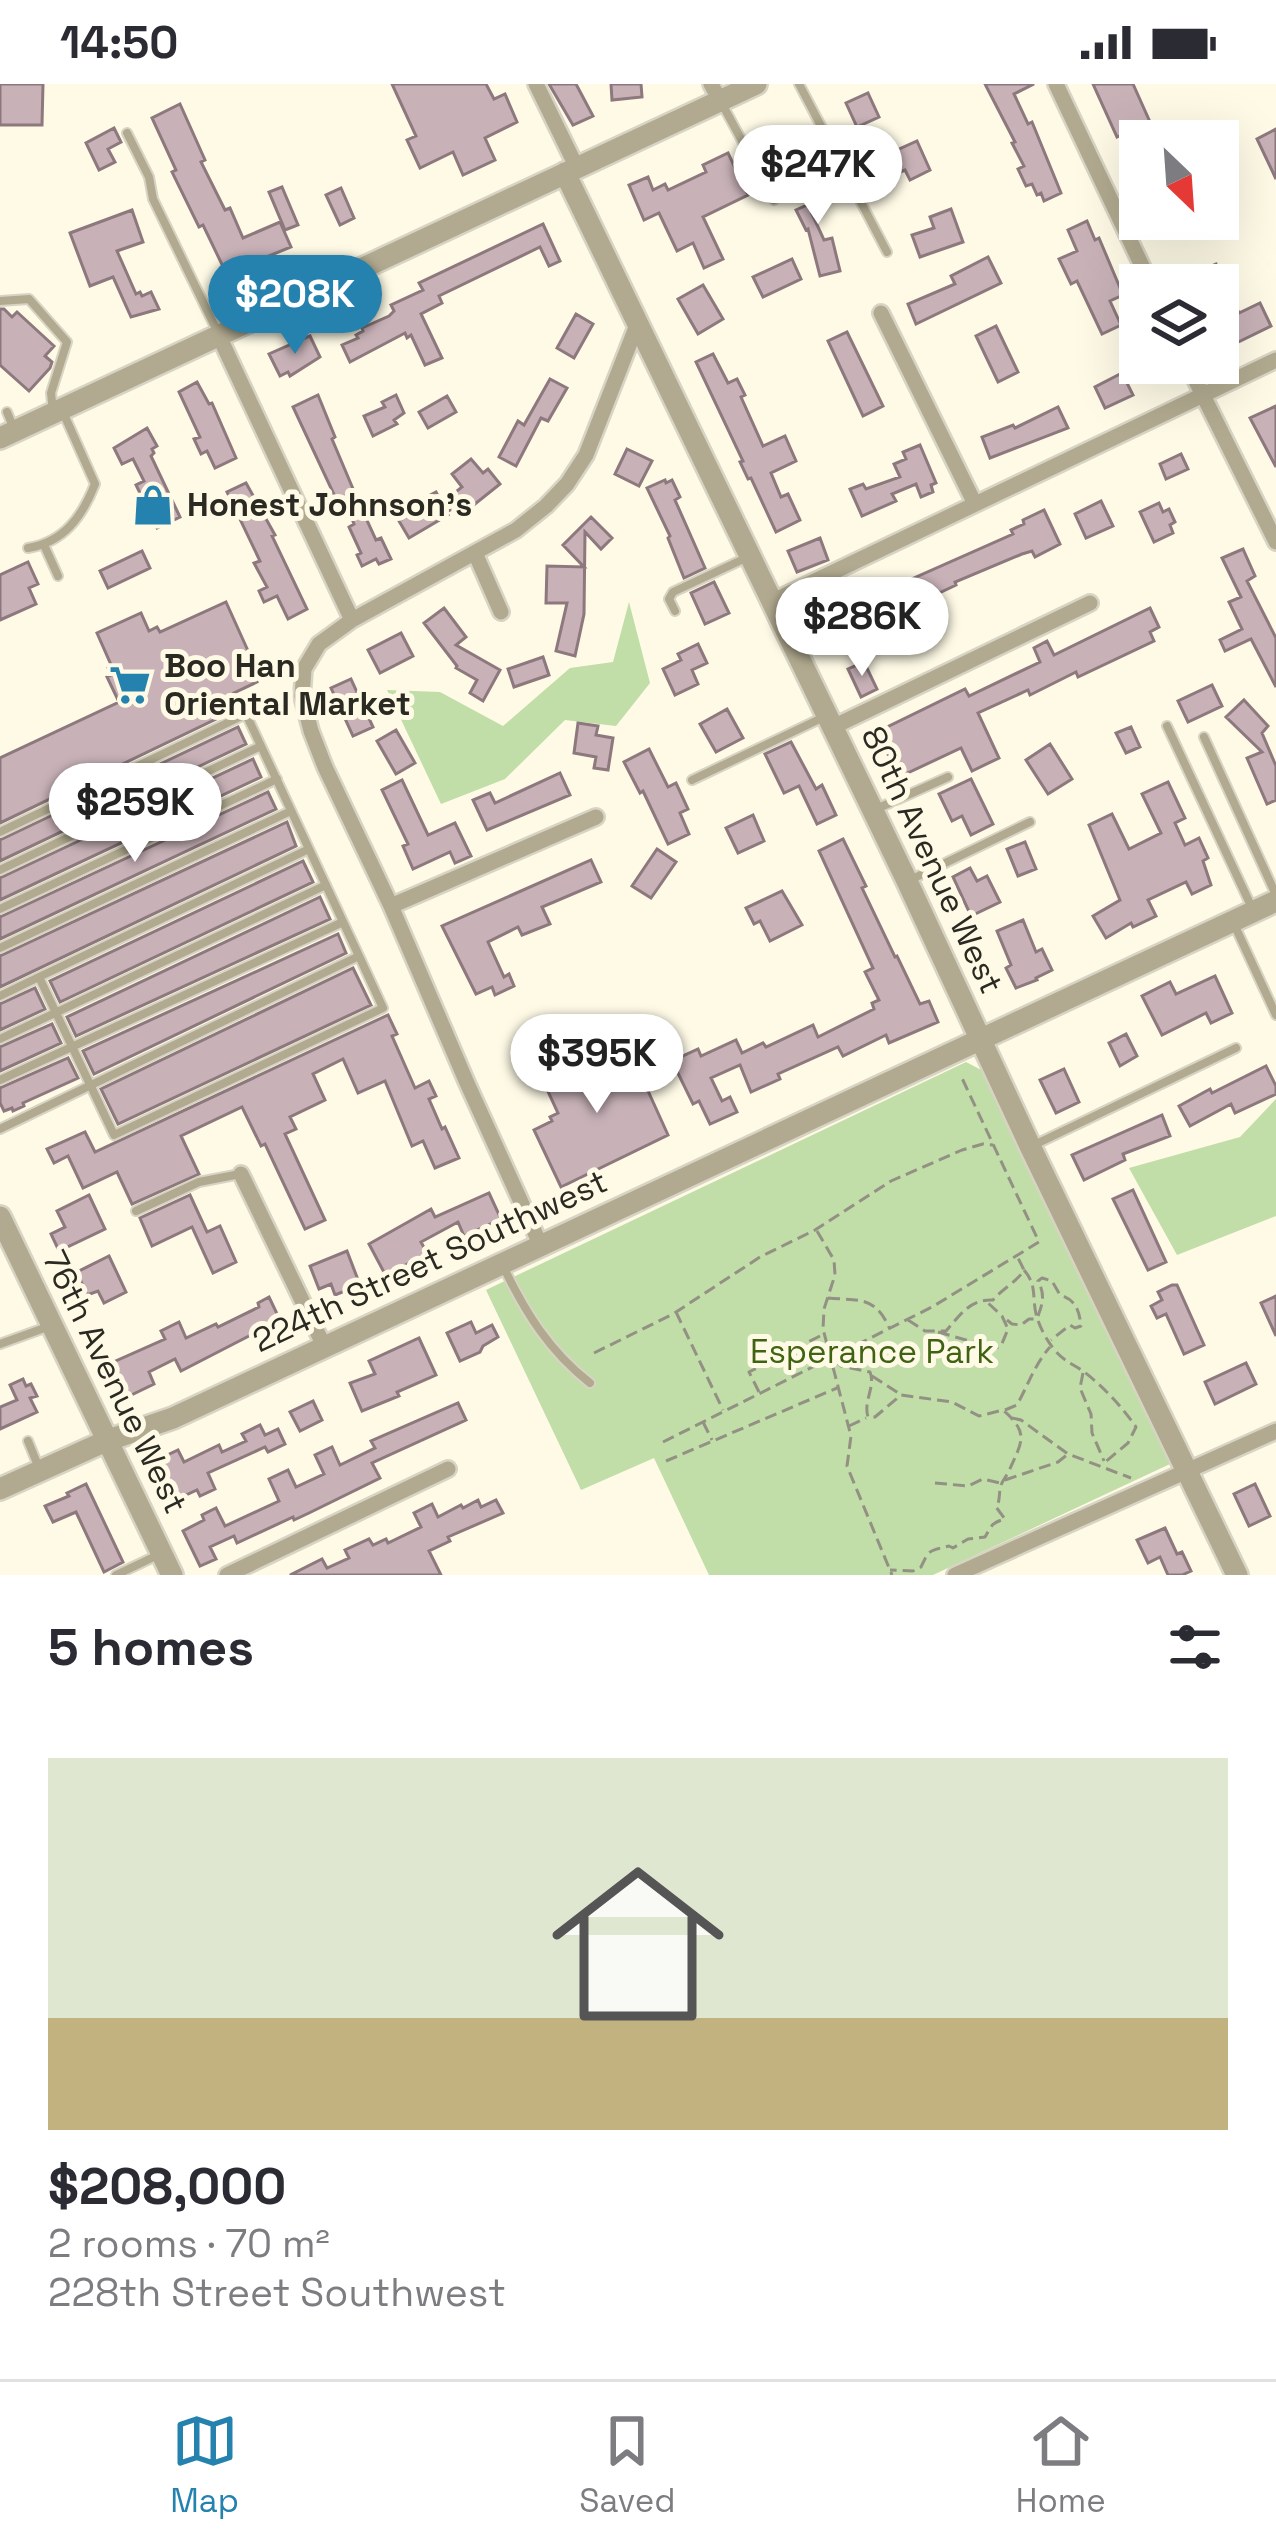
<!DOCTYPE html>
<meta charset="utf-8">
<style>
body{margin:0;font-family:"Space Grotesk",sans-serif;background:#f7f7f7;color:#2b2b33;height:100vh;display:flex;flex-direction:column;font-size:45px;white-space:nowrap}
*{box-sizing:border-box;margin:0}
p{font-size:39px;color:#7c7c81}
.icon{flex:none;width:66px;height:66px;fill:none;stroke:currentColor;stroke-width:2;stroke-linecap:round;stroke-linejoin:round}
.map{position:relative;height:1491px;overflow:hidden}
.details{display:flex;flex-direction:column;background:#fff;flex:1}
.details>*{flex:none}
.needle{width:78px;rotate:155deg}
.controls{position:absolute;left:1119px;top:36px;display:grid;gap:24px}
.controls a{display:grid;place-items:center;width:120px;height:120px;border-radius:0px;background:#fff;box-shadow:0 12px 48px #0002;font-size:60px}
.price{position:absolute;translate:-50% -102px;padding:0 27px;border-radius:42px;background:#fff;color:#222;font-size:39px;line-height:78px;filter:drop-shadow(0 3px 6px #0008)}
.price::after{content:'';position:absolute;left:50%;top:72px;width:36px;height:27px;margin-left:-18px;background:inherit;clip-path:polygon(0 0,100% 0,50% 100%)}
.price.selected{background:#2582af;color:#fff}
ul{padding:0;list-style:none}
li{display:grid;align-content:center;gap:24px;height:636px;padding:0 48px}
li+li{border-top:3px solid #e1e1e2}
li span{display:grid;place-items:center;height:372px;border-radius:0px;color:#555}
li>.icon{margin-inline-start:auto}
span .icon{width:216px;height:216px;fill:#fffc;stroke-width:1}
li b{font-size:51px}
h2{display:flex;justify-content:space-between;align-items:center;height:144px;padding:0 48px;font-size:51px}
.status{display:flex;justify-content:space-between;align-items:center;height:84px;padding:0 60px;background:#fff;direction:ltr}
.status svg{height:33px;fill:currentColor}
.tabs{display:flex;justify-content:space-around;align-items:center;height:168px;border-top:3px solid #e1e1e2;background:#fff;font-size:33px;color:#7c7c81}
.tabs a{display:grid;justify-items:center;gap:6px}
.tabs .selected{color:#2582af}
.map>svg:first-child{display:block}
</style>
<div class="status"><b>14:50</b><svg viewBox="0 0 49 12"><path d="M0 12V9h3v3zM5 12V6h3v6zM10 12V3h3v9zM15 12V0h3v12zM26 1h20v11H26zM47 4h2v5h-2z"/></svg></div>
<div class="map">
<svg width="1276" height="1491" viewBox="0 0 1276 1491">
<rect width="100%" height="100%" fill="#fefae6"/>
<path fill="#c1dda8" d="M629 518 650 599 616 642 565 636 505 695 441 720 387 606 440 608 503 642 570 584 613 578Z
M966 978 987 989 1170 1380 933 1491H709L654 1374 581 1406 486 1206Z
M1276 1015V1132L1177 1171 1129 1084 1240 1053Z"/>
<path fill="#c8b2b8" stroke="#8c787d" stroke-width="3" d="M0 0H43L42 41H0Z
M392 0H486L494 15 505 10 517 38 485 54 495 76 463 91 453 68 420 84 407 56 416 52Z
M549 0H576L593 32 573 41Z
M611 0H641L642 13 612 16Z
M985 0H1034L1014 10 1028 40 1032 38 1061 109 1044 117 1041 109 1037 111 1032 100 1026 102 1018 85 1024 82 1012 59 1015 58Z
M1093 0H1133L1150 38 1117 53Z
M868 9 879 33 857 43 846 19Z
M180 20 205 76 201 78 225 126 230 124 243 154 280 138 291 163 254 178 255 180 228 193 203 141 199 143 172 88 176 86 152 34Z
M114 44 121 58 108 65 115 78 99 86 86 59Z
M1276 45V95L1257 55Z
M917 57 930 86 910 96 905 86 884 95 875 76Z
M728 69 748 111 703 133 723 175 704 184 693 159 677 167 659 129 644 136 629 101 648 93 653 106 665 100 668 106 706 88 703 81Z
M819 89 825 102 821 104 824 110 819 112 824 124 812 130 824 156 832 154 840 187 820 192 808 145 806 146 796 126 807 121 802 110 809 107 804 96Z
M282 103 298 141 285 146 269 108Z
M341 104 354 134 340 141 326 111Z
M951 125 963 158 920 173 912 151 934 144 930 133Z
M132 126 143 158 117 167 136 210 140 208 142 212 151 208 159 225 131 233 113 193 90 202 70 149Z
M1087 137 1095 156 1099 154 1123 211 1110 217 1121 241 1102 250 1077 197 1071 200 1059 175 1077 167 1068 146Z
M543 140 560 177 549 182 540 163 439 212 442 219 421 230 442 274 425 281 411 251 407 254 405 249 350 278 342 261 358 254 356 251 363 247 362 244 389 232 394 227 391 221 423 206 419 199Z
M988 173 1001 199 916 240 908 220 955 200 951 192Z
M792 175 801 195 763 213 753 193Z
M1216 180 1239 229 1260 219 1271 242 1226 264 1218 248V201H1171Z
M703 201 723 235 698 250 678 215Z
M0 225H4L12 233 17 228 54 262 45 272 52 278 50 284 29 307 0 281Z
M576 230 593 240 574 274 557 264Z
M996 242 1018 288 998 298 976 252Z
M847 248 883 322 863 332 828 257Z
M310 252 320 273 290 292 288 288 280 292 269 270Z
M713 270 728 299 737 295 745 311 741 313 763 362 785 352 796 377 771 389 781 413 788 410 800 436 776 448 751 394 748 395 740 378 743 377 696 278Z
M1122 289 1133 311 1105 324 1095 303Z
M550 295 567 304 548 337 541 334 516 382 499 373 518 337 524 341Z
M197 298 209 320 212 319 236 374 215 384 207 367 201 370 194 355 200 353 179 308Z
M318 311 335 353 332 355 359 419 376 456 381 454 391 475 379 480 376 475 362 482 357 471 361 469 349 443 354 440 344 414 337 417 293 323Z
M396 311 404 329 394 336 397 340 373 352 364 332 385 323 382 318Z
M447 312 456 328 428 344 419 328Z
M1276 322V383L1250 334Z
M1058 323 1068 344 990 374 982 353 1013 341 1015 344Z
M147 344 157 362 152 365 154 369 151 372 180 433 157 444 136 401 144 397 133 375 122 380 114 364Z
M920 361 936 399 931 401 933 408 921 413 916 400 892 410 896 417 862 432 850 405 863 400 866 405 900 393 894 380 906 375 903 368Z
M627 365 652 377 639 402 615 390Z
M1181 370 1188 385 1166 395 1160 380Z
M471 375 483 389 488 385 500 400 470 424 466 419 446 428 448 431 409 454 399 437 424 422 421 416 436 408 442 419 462 403 452 390Z
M665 396 666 399 672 396 680 413 675 416 705 484 684 494 668 454 670 452 647 404Z
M246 399 275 451 272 452 307 525 288 535 277 512 264 518 259 507 267 503 254 479 260 477 227 408Z
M1101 417 1113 442 1086 454 1075 430Z
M1159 419 1163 428 1169 425 1175 438 1170 441 1173 449 1154 458 1140 428Z
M1044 426 1060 460 1035 473 1032 467 1022 470 955 498 956 501 916 520 905 498 1013 450 1011 446 1024 440 1023 436Z
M591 433 612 454 601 465 585 448 584 530 575 572 556 567 567 519H546L547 482 584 483 563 461Z
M820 454 828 476 797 488 788 467Z
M1243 465 1255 492 1247 497 1276 554V603L1251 555 1225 567 1220 556 1242 545 1229 518 1241 513 1222 474Z
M142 467 150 484 108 504 100 487Z
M28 478 38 500 29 504 36 520 0 536V491Z
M714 498 729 529 705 540 691 509Z
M882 509 892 532 840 555 830 533Z
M226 518 249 569 245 571 257 598 234 609 241 623 0 739V674L119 618 107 593 111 591 108 584 112 583 97 549 141 529 149 547 157 543 160 548Z
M444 524 466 553 456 561 500 586 483 617 470 609 477 596 456 584 457 582 424 539Z
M1150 524 1159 543 1150 548 1154 557 1078 593 1076 588 1030 611 1028 606 978 629 999 674 972 687 961 664 899 693 877 648 965 605 969 612 1040 578 1034 564 1047 557 1054 571Z
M401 549 413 572 380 589 368 566Z
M698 560 707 579 692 586 698 600 675 611 663 585 681 576 678 570Z
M543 573 549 591 514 603 508 585Z
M864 578 877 605 861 613 848 585Z
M351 595 373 643 353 652 331 604Z
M1212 601 1222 622 1188 638 1178 617Z
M1244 616 1268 642 1262 649 1276 682V716L1267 720 1247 674 1262 668 1226 633Z
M727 625 743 654 716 668 700 640Z
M578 639 598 642 596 651 613 654 608 686 594 684 596 673 574 669Z
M238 643 246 660 0 777V756Z
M1131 643 1140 663 1126 669 1116 649Z
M396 646 415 679 396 690 377 657Z
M791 658 816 705 822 701 836 731 817 740 799 702 784 709 765 670Z
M1050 660 1072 695 1048 710 1026 676Z
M649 665 668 703 676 699 688 725 680 729 689 750 668 760 643 707 640 709 624 678Z
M253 675 261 693 0 816V794Z
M560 689 570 711 487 746 473 716 490 709 495 719Z
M971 695 993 740 971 751 962 732 952 737 939 710Z
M402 696 428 751 455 739 471 772 455 779 450 768 413 785 403 762 408 760 382 706Z
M1168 698 1185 734 1175 739 1185 761 1199 754 1208 774 1203 777 1211 801 1192 810 1186 798 1148 816 1156 832 1133 843 1131 839 1106 854 1093 832 1120 816 1089 741 1112 730 1129 765 1161 749 1142 710Z
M268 708 276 725 0 855V833Z
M753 731 764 757 738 769 726 744Z
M287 738 296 762 0 903V872Z
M843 755 866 802 862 804 895 873 897 872 920 920 929 917 938 938 889 959 886 951 843 972 838 963 778 990 780 995 751 1008 740 981 711 994 722 1017 730 1013 737 1028 710 1040 699 1017 693 1020 672 977 698 965 701 972 736 956 742 969 763 959 766 963 813 941 818 953 874 925 872 919 879 916 865 888 873 884 819 767Z
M1025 758 1036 785 1018 792 1007 765Z
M657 765 676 778 651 814 632 802Z
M591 776 601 798 542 823 550 840 522 851 518 843 488 858 504 893 509 890 514 902 495 911 492 903 476 910 442 842Z
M303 777 313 798 60 918 50 897Z
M970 784 977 797 987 792 1000 818 971 832 953 793Z
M782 807 802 841 770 857 760 837 754 840 746 824Z
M320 813 330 835 76 952 67 933Z
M1023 836 1036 868 1042 865 1052 886 1036 894 1037 896 1016 904 1006 884 1011 881 997 847Z
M338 850 346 869 94 990 83 967Z
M353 884 371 921 118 1040 101 1005Z
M1215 892 1232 929 1211 939 1206 929 1162 951 1142 912 1170 898 1176 910Z
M35 904 45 925 0 946V920Z
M388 931 397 950 392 952 415 1004 429 997 436 1012 429 1015 442 1045 445 1043 459 1074 435 1084 423 1057 412 1062 385 997 358 1009 343 975 313 990 325 1016 290 1033 296 1045 285 1050 325 1136 305 1145 265 1060 261 1062 242 1023 181 1052 199 1090 132 1120 117 1088 83 1104 68 1072 54 1079 47 1065 85 1048 95 1068Z
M52 940 61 959 0 987V963Z
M1126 950 1137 972 1120 982 1109 959Z
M634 966 648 997 644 998 668 1051 561 1103 534 1046 552 1037 550 1033 558 1029 539 988 576 971 584 989Z
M68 974 78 994 23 1019 24 1022 13 1027 12 1024 4 1027 0 1019V1004Z
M1266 982 1276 1002V1010L1235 1029 1231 1020 1190 1042 1179 1022 1210 1005 1212 1009Z
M1064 985 1079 1018 1056 1029 1040 996Z
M1162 1031 1170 1052 1123 1070 1125 1076 1084 1096 1072 1071Z
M1133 1106 1166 1178 1148 1186 1113 1115Z
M489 1109 501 1135 464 1152 458 1138 421 1158 427 1169 386 1192 369 1160 431 1125 435 1133Z
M89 1111 105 1145 59 1167 51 1150 65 1143 57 1127Z
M190 1111 207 1148 220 1142 236 1178 213 1189 192 1143 152 1162 140 1134Z
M347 1167 360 1201 335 1211 331 1200 319 1205 310 1182Z
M109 1172 126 1208 104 1219 98 1207 87 1211 77 1188Z
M1172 1201H1177L1204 1261 1184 1270 1166 1230 1157 1234 1151 1222 1162 1216 1158 1208Z
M1276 1212V1252L1261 1219Z
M269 1213 280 1236 181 1287 175 1275 149 1288 154 1300 125 1314 109 1280 165 1255 161 1247 179 1238 186 1254 216 1240 218 1243 259 1223 258 1219Z
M471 1238 476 1249 492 1241 498 1253 483 1262 480 1268 460 1277 447 1249Z
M419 1254 436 1291 397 1308 399 1312 362 1327 350 1299 375 1290 369 1277Z
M1246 1279 1256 1300 1215 1320 1205 1298Z
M23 1295 26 1302 31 1300 37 1312 30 1314 37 1328 0 1345V1323L17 1316 10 1301Z
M313 1317 322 1336 300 1347 290 1328Z
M458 1319 466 1336 372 1379 380 1394 309 1429 294 1436 293 1433 237 1459 234 1452 210 1463 216 1475 200 1482 183 1447 204 1436 202 1431 216 1424 225 1442 279 1417 269 1395 288 1386 296 1403 324 1390 315 1371 332 1363 340 1381 375 1364 371 1357Z
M260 1341 265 1351 278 1345 285 1360 268 1368 265 1363 208 1389 215 1405 200 1412 197 1406 173 1417 155 1377 178 1366 184 1378 219 1361 222 1368 246 1357 242 1350Z
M86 1400 123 1478 104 1488 76 1428 53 1438 45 1422 69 1412 67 1409Z
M1255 1400 1270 1432 1249 1442 1234 1410Z
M478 1416 481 1423 496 1416 503 1429 448 1453 450 1457 429 1467 441 1491H290L322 1475 327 1484 349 1474 345 1466 369 1455 373 1461 386 1455 388 1459 421 1443 414 1429 432 1420 438 1433 461 1421 463 1424Z
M1165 1444 1177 1470 1182 1468 1191 1487 1182 1491H1168L1160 1473 1148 1479 1137 1456Z"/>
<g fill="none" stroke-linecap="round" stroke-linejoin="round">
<g stroke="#d8d4c3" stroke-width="12">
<path id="service" d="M799 0 887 168
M721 18 774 116
M127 49 149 93 153 115 218 249
M0 217 29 215 67 258 51 309 53 327
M7 328 14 345
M44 461 58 492
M28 464C64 458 82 433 95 400L62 326
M675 527 669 515 673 508 748 473
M1167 642 1253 826
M1204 653 1276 811
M692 696 826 632
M874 726 948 693
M0 748 246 630 359 872 0 1045
M309 765 39 893 114 1051 383 924 359 872
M0 786 261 662
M908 797 1030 738
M0 825 277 695
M1233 838 1276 931
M0 864 291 727
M0 912 39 893
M0 955 326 801
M0 996 343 838
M1032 1062 1236 964
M136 1127 199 1098 240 1090
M503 1182C525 1228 549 1267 590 1299
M0 1260 50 1242
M28 1357 39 1384
M116 1491 160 1470"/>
</g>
<g stroke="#d8d4c3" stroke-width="20">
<path id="minor" d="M536 0 577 84
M711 0 720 17
M1056 0 1151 201
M881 229 975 420
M219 252 352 536
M1187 279 1276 458
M475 469 501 528
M771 518 1276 276
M833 643 1090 519
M391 822 596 733
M241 1090 324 1262
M541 1162 467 999 391 822 325 683 311 647 302 612 304 585 319 560 352 536 516 446 546 422 567 400 586 371 637 241
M227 1491 448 1385
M955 1491 1276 1347"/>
</g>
<g stroke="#d8d4c3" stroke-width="26">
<path id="tertiary" d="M565 89 907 797 1030 1062 1237 1491
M0 354 756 0
M0 1133 172 1491
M0 1405 106 1357 173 1334 1276 817"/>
</g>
<path stroke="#939183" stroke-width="3" stroke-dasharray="12 6" stroke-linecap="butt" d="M817 1147 834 1176 835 1191 824 1225 823 1245 851 1352 847 1382 892 1491
M1024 1186C1037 1201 1032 1212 1036 1230 1039 1242 1046 1255 1053 1264 1062 1276 1071 1279 1083 1287 1103 1302 1122 1323 1136 1343L1128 1359 1104 1379
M828 1214C858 1217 874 1211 889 1243
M676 1228 723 1326
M1038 1232C1043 1219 1045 1210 1038 1197L1042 1194 1052 1197 1060 1211C1076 1216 1079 1226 1081 1242L1075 1244 1070 1241 1051 1256
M908 1236 925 1247H946C960 1231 970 1215 993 1216 1002 1205 1018 1197 1024 1186L1018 1174
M1007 1236 1012 1240 1021 1241 1029 1235H1036
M938 1248 973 1258 986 1268 1001 1262 1008 1245 1002 1232 987 1218
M594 1269 673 1230 760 1173 815 1146 891 1097 962 1066 983 1060 993 1061
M834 1276 841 1282 870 1288C876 1302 863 1317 868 1333H875L901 1311 952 1318 979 1332 1003 1326C1030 1350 1022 1357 1009 1387 1006 1393 1001 1398 1000 1405 999 1411 1000 1418 996 1423L1005 1435C991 1439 992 1441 985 1453L968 1455 953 1464 949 1462C928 1467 929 1466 921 1483L913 1487 890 1486
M1083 1289 1080 1304 1091 1330 1092 1349 1104 1377
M872 1292 900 1310
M759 1308 749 1288 822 1251
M1005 1326 1017 1321C1028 1301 1035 1280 1050 1263
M1012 1334 1021 1336 1068 1370 1131 1394
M703 1338 712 1356
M849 1342 866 1334
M663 1358 932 1223 1039 1158 961 992
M666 1377 837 1304
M1005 1396 1058 1378 1068 1370
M935 1399 968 1402 983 1395 1000 1399"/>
<use href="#service" stroke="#b1aa90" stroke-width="8"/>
<use href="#minor" stroke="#b1aa90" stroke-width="15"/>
<use href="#tertiary" stroke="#b1aa90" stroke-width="21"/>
</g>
<defs>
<g id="shop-bare" transform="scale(3.24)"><path d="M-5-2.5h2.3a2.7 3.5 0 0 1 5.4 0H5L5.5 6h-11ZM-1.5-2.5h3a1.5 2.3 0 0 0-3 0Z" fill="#2582af" stroke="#fefae6" stroke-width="2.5" paint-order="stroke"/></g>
<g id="supermarket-bare" transform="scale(3.24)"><path d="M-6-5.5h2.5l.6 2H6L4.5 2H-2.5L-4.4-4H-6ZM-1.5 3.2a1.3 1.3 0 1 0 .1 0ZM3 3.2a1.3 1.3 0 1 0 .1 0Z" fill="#2582af" stroke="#fefae6" stroke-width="2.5" paint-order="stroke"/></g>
</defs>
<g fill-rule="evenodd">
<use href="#shop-bare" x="153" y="421"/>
<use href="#supermarket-bare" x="130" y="601"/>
</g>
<g text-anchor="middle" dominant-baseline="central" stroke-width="10" stroke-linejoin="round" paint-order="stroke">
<g font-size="33" font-weight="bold" fill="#2a2922" stroke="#fefae6" text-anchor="start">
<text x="187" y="421">Honest Johnson's</text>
<text x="164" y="582">Boo Han<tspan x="164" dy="38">Oriental Market</tspan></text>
</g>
<g font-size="33" fill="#2a2922" stroke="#fefae6">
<text transform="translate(932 776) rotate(65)">80th Avenue West</text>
<text transform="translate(430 1177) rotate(-25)">224th Street Southwest</text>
<text transform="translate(115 1298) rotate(64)">76th Avenue West</text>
</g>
<g font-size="33" fill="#406313" stroke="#fefae6">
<text x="872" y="1268">Esperance Park</text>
</g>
</g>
</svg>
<div class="controls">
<a><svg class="needle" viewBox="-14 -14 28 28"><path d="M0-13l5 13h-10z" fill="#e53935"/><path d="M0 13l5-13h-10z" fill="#7c7c81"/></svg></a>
<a><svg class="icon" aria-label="layers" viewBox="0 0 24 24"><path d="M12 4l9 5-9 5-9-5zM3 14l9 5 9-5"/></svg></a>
</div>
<b class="price" style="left:818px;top:143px">$247K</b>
<b class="price selected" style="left:295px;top:273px">$208K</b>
<b class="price" style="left:862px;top:595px">$286K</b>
<b class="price" style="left:135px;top:781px">$259K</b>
<b class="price" style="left:597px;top:1032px">$395K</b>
</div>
<section class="details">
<h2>5 homes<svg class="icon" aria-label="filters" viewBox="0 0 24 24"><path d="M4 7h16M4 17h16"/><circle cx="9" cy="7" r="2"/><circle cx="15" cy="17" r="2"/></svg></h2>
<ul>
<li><span style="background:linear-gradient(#dfe7d0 70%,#c2b280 0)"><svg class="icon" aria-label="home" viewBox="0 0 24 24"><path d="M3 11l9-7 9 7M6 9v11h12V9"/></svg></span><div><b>$208,000</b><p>2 rooms · 70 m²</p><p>228th Street Southwest</p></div></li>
</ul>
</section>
<nav class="tabs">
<a class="selected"><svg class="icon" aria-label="map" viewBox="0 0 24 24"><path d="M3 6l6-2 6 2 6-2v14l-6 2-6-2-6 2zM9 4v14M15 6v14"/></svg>Map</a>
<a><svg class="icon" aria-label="saved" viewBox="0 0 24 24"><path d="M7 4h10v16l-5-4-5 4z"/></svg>Saved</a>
<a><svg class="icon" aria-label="home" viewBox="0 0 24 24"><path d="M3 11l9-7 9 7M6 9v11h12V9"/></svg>Home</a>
</nav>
